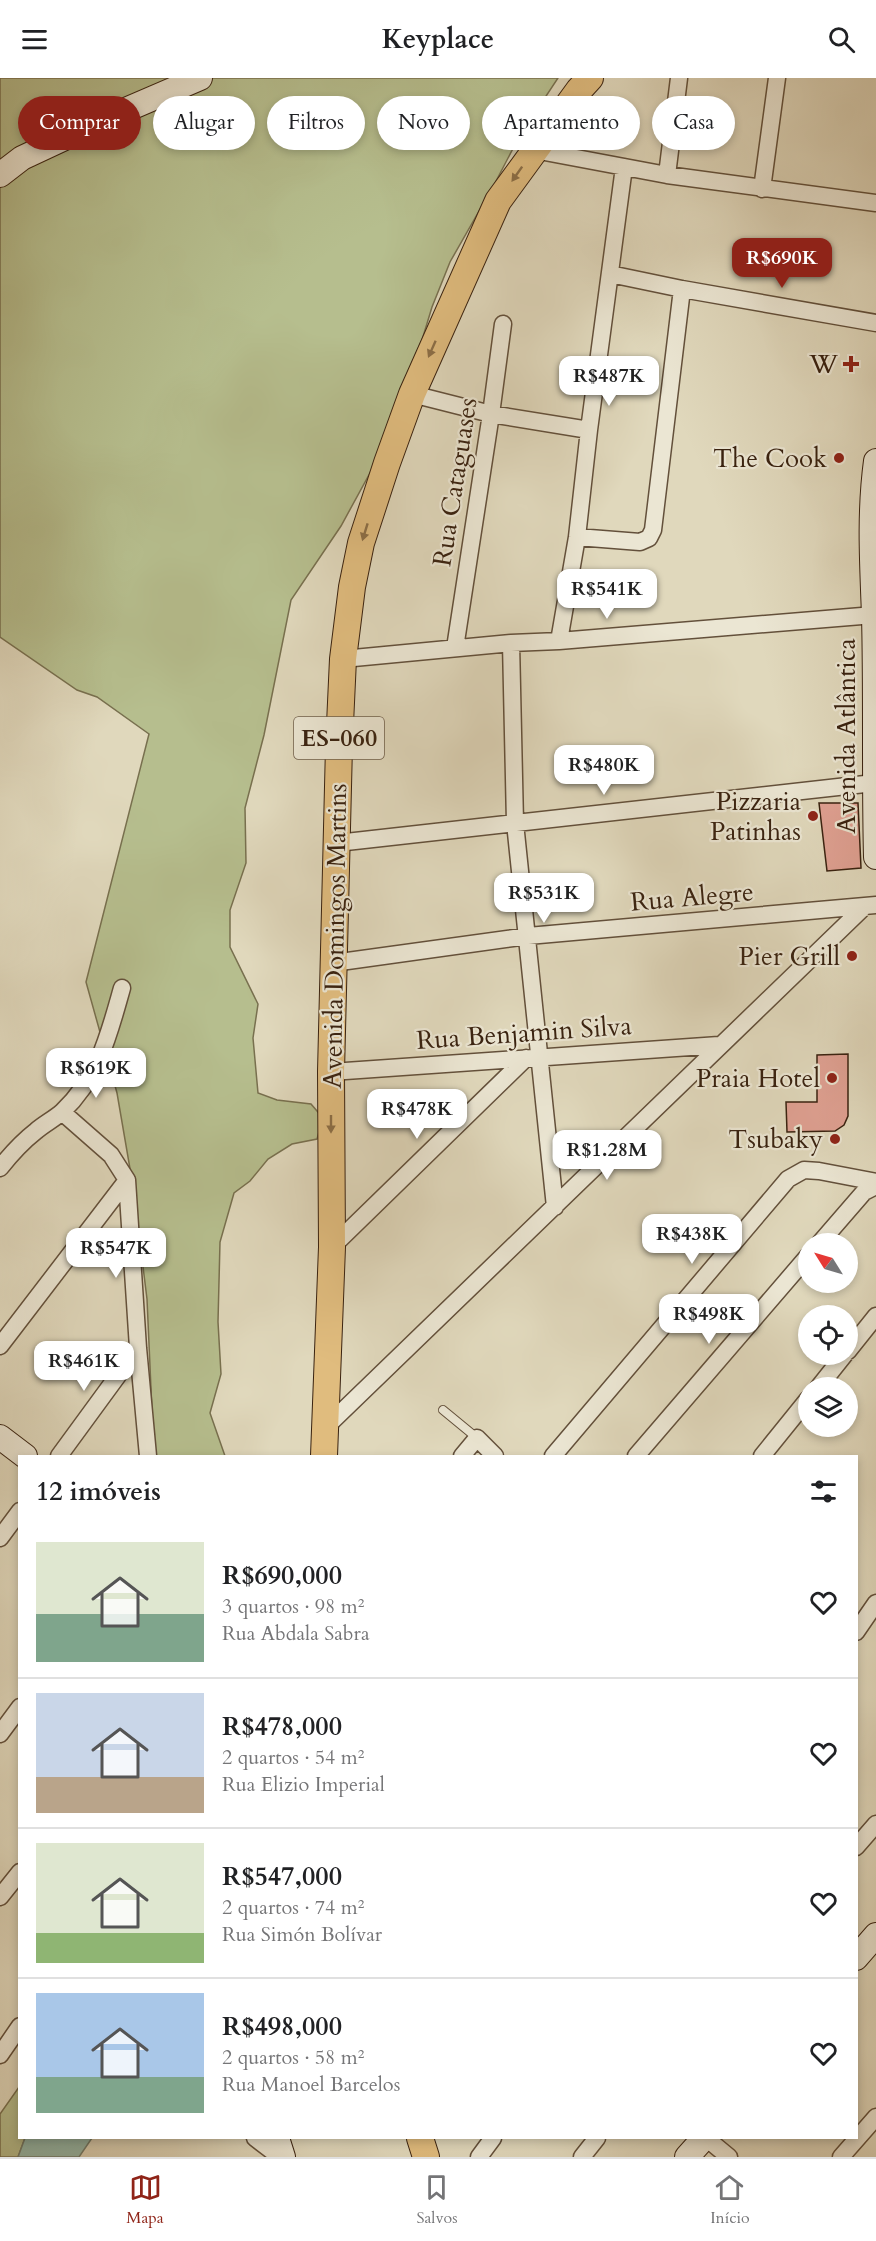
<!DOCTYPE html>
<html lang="pt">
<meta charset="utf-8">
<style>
body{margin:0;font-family:Cardo,serif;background:#f6f6f6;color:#202124;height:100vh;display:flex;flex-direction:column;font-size:22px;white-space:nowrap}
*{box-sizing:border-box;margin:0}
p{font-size:20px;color:#757577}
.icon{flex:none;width:33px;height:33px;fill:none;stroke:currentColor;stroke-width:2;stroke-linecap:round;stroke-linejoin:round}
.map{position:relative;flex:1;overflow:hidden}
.sheet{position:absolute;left:18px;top:1377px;width:840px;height:684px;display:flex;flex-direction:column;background:#fff;border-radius:0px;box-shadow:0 3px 9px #0003}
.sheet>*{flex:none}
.hud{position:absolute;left:18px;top:18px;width:840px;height:54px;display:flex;gap:12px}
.needle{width:39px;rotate:307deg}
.fabs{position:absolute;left:798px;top:1155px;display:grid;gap:12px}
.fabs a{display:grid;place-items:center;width:60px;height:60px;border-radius:50%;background:#fff;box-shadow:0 3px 9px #0003;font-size:30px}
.price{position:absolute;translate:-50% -51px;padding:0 14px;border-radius:12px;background:#fff;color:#222;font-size:20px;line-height:39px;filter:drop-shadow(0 2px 3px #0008)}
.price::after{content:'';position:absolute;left:50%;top:36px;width:18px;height:14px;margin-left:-9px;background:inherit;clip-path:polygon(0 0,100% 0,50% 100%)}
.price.active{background:#8f2418;color:#fff}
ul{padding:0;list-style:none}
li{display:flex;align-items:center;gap:18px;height:150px;padding:0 18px}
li+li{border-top:2px solid #e0e0e0}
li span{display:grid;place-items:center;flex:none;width:168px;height:120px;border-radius:0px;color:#555}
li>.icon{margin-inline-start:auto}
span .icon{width:72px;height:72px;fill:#fffc;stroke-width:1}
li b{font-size:26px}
h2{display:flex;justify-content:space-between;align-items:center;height:72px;padding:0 18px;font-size:26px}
.tag{padding:0 21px;border-radius:27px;background:#fff;box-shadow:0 3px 9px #0003;font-size:21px;line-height:54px}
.tag.active{background:#8f2418;color:#fff}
header{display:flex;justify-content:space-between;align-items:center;height:78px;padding:0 18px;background:#fff;font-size:27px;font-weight:800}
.dock{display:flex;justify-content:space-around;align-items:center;height:84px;border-top:2px solid #e0e0e0;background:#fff;font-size:16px;color:#757577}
.dock a{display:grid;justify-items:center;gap:3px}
.dock .active{color:#8f2418}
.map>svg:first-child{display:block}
</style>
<header><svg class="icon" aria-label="menu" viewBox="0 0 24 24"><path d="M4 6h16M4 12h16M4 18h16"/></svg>Keyplace<svg class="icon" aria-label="search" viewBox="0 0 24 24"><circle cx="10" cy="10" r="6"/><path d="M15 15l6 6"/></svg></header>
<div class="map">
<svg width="876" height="2079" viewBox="0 0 876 2079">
<rect width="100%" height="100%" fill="#e0d8bc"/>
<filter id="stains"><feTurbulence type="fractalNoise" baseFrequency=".00333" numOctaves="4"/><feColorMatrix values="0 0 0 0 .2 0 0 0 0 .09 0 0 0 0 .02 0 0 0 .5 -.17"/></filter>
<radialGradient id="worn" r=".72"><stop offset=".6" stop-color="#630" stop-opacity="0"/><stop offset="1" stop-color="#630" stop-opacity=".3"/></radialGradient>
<path fill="#b6be8e" stroke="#78704f" stroke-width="1.5" d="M0 0H558L519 59 495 105 450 184 432 229 422 262 405 301 376 384 341 448 291 522 264 657 245 730 246 785 230 832V869L258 926 253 960 258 1015 277 1022 311 1026 323 1040 317 1061 292 1066 268 1081 250 1103 234 1115 220 1164 218 1244 221 1296 210 1335 225 1378H154L147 1221 133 1108 117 1015 86 904 149 656 97 619 77 612 0 559Z
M19 2009 20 2060H25L18 2079H0V2036Z"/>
<path fill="#94baac" stroke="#707d6e" stroke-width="1.5" d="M25 2060H92L79 2079H18Z"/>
<path fill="#e0a193" stroke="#392210" stroke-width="1.5" d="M819 725H858L861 790 827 793Z
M848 976V1038L844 1047 835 1053 787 1054 786 1024H817V977Z"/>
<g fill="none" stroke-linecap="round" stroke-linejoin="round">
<g stroke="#63503b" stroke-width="10">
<path id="lane" d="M443 1332 477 1360"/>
</g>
<g stroke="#63503b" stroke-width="19">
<path id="street" d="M534 72 667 97 876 125
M667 97 679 0
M762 111 777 0
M610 196 682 211 876 245
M412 316 491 336 589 352
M577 459 640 464 649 460 653 452 682 211
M559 563 577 459 589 352 624 89
M511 565 515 745 555 1129
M455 570 491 336 503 246
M343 581 511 565 559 563 874 537
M337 765 874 705
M333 885 528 858 876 827
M331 994 719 967
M62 1034 111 1077 127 1102 138 1270 148 1378
M0 1090C11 1076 22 1064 36 1053 44 1046 54 1041 62 1034 99 999 109 956 122 910
M819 1166 864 1114 876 1108
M332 1169 526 980
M0 1268 127 1102
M848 1273 876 1238
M818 1310 845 1276
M325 1350 863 830
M59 1378 138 1270
M462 1378 477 1360 495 1378
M553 1378 788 1101 804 1092 819 1093 876 1104
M636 1378 808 1178
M762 1378 808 1321
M0 1460 20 1433
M856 1554 876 1525
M0 1656 20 1629
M856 1769 876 1746
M0 1819 20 1794
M0 1977 20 1948
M255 2060 280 2079
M706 2060 729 2079
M479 2079 493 2060
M582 2079 597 2060
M841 2079 876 2039"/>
</g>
<g stroke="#392210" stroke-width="26">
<path id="secondary" d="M0 97 22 80 114 37 200 0
M876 383C869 435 872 485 874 537 876 618 874 699 876 779
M0 1359 25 1378
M856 1880 876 1857
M277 2060 283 2079
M687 2079 704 2060"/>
</g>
<g stroke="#392210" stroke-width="28">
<path id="primary" d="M324 1378 332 1169 331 994 339 668 343 581 352 509 361 465 387 385 412 316 498 123 579 12 590 0
M420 2060 426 2079"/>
</g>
<use href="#lane" stroke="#ebe6d3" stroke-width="8"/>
<use href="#street" stroke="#ebe6d3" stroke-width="16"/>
<use href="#secondary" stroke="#ebe6d3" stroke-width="24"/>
<use href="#primary" stroke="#e0bc7e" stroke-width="26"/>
</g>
<defs><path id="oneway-solid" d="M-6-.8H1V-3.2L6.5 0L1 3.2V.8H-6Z" transform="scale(1.5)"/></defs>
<g fill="#8c6f47">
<use href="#oneway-solid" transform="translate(517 96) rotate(125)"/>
<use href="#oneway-solid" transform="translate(432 271) rotate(114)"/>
<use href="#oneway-solid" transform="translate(365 454) rotate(107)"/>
<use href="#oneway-solid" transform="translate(331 1046) rotate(90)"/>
</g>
<g fill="#8f2418" stroke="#ebe6d3" stroke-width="2">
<path d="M848 277h6v6h6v6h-6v6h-6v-6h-6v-6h6z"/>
<circle cx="839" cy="380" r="6"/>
<circle cx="813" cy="738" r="6"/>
<circle cx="852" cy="878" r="6"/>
<circle cx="832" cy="1000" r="6"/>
<circle cx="835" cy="1061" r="6"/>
</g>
<g text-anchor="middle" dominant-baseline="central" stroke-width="4.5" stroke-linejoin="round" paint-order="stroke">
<rect fill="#ebe6d3" stroke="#6e5d4a" stroke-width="1.5" x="294" y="639" width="90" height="42" rx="4.5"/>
<g font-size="24" font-weight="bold" fill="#392210">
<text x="339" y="660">ES-060</text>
</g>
<g font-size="26" fill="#392210" stroke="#ebe6d3" text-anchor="end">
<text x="838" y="286">W</text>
<text x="827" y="380">The Cook</text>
<text x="801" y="723">Pizzaria<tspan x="801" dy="30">Patinhas</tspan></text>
<text x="840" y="878">Pier Grill</text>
<text x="820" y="1000">Praia Hotel</text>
<text x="823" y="1061">Tsubaky</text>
</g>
<g font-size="26" fill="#392210" stroke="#ebe6d3">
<text transform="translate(455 404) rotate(-81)">Rua Cataguases</text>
<text transform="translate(846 658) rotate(-90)">Avenida Atlântica</text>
<text transform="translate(692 819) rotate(-5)">Rua Alegre</text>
<text transform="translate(335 858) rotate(-89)">Avenida Domingos Martins</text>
<text transform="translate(524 955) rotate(-4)">Rua Benjamin Silva</text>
</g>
</g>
<rect width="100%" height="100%" filter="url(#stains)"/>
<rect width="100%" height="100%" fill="url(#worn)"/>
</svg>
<div class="fabs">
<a><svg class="needle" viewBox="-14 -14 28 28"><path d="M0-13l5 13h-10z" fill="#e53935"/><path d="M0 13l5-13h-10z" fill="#757577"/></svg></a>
<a><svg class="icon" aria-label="locate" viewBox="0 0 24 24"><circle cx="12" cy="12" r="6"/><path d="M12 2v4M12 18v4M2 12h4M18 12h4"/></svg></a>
<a><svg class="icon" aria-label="layers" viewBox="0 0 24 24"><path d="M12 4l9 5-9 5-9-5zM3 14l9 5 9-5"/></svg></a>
</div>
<b class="price active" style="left:782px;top:211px">R$690K</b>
<b class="price" style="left:609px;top:329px">R$487K</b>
<b class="price" style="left:607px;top:542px">R$541K</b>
<b class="price" style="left:604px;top:718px">R$480K</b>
<b class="price" style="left:544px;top:846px">R$531K</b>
<b class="price" style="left:96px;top:1021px">R$619K</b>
<b class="price" style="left:417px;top:1062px">R$478K</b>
<b class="price" style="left:607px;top:1103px">R$1.28M</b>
<b class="price" style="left:692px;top:1187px">R$438K</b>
<b class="price" style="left:116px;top:1201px">R$547K</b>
<b class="price" style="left:709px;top:1267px">R$498K</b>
<b class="price" style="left:84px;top:1314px">R$461K</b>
<div class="hud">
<a class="tag active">Comprar</a>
<a class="tag">Alugar</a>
<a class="tag">Filtros</a>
<a class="tag">Novo</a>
<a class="tag">Apartamento</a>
<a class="tag">Casa</a>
</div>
<section class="sheet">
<h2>12 imóveis<svg class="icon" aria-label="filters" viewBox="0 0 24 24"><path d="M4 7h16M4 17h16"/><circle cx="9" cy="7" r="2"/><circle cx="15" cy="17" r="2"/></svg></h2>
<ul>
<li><span style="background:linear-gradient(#dfe7d0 60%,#7fa58c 0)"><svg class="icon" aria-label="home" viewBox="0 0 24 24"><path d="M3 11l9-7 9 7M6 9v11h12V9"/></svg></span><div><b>R$690,000</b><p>3 quartos · 98 m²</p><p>Rua Abdala Sabra</p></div><svg class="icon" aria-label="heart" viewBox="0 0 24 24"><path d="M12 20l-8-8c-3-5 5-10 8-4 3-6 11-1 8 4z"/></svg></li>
<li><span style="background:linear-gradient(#c9d6e8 70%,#b9a48a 0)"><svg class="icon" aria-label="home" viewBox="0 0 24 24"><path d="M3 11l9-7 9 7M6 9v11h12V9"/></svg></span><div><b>R$478,000</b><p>2 quartos · 54 m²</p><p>Rua Elizio Imperial</p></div><svg class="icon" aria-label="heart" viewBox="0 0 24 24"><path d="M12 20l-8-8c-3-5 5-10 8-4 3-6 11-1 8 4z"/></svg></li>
<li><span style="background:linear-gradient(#dfe7d0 75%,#8fb573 0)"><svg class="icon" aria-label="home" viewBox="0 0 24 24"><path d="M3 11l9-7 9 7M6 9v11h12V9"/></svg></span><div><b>R$547,000</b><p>2 quartos · 74 m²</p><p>Rua Simón Bolívar</p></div><svg class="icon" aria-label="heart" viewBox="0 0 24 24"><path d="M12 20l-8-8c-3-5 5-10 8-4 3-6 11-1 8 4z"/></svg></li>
<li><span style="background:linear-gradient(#a9c7e8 70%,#7fa58c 0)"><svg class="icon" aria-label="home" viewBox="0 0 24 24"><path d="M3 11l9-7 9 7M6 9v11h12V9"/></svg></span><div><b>R$498,000</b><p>2 quartos · 58 m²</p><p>Rua Manoel Barcelos</p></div><svg class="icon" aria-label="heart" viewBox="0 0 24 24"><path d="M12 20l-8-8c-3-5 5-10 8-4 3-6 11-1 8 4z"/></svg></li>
</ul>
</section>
</div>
<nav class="dock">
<a class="active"><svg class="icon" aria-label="map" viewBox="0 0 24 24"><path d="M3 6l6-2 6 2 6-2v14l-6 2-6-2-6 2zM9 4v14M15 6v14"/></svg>Mapa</a>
<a><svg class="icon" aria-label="saved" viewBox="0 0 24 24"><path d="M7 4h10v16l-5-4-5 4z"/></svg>Salvos</a>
<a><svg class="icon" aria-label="home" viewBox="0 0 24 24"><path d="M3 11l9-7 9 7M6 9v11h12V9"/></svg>Início</a>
</nav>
